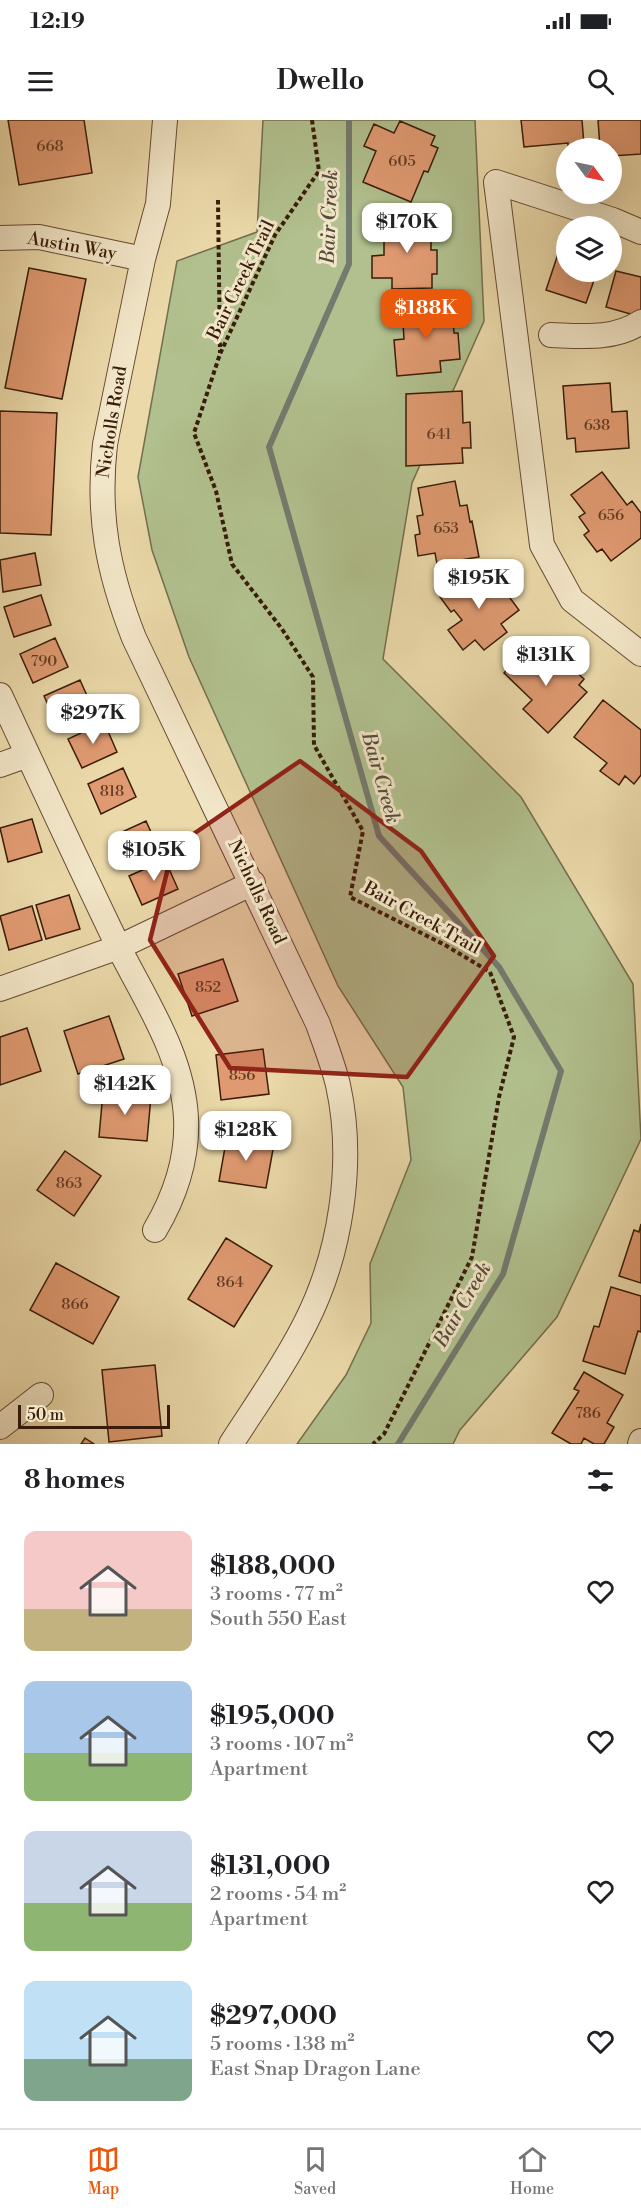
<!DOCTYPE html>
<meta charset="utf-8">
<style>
body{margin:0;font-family:"Libre Bodoni",serif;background:#f2f2f2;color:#202124;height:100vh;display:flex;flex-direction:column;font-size:22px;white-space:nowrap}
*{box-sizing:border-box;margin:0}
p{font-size:20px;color:#757577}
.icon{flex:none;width:33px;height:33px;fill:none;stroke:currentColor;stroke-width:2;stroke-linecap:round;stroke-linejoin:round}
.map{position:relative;height:1324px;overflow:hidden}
.details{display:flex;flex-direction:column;background:#fff;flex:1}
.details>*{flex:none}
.needle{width:39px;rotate:123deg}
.tools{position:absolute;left:556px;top:18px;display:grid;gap:12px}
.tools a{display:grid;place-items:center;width:66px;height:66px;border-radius:50%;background:#fff;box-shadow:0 6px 24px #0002;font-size:30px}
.scale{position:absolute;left:18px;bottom:15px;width:152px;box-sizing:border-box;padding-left:6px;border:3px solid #391c09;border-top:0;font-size:16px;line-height:21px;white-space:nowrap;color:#391c09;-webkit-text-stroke:4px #f2e6c8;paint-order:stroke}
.price{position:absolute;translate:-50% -51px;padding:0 14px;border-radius:12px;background:#fff;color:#222;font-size:20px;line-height:39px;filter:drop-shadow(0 2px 3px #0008)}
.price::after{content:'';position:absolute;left:50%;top:36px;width:18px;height:14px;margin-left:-9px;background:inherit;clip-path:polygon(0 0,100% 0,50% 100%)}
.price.active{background:#ea580c;color:#fff}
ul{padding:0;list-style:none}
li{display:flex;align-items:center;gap:18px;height:150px;padding:0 24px}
li span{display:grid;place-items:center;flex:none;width:168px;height:120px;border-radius:12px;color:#555}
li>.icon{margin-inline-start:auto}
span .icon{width:72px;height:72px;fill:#fffc;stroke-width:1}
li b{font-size:26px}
h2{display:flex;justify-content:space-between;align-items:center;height:72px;padding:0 24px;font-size:26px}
.status{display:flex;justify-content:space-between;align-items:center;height:42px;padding:0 30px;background:#fff;direction:ltr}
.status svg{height:16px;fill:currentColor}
header{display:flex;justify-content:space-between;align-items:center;height:78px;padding:0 24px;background:#fff;font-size:27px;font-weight:700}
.tab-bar{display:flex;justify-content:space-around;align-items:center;height:84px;border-top:2px solid #e0e0e0;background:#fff;font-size:16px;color:#757577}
.tab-bar a{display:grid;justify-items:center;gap:3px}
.tab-bar .active{color:#ea580c}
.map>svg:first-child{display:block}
</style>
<div class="status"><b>12:19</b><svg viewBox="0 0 49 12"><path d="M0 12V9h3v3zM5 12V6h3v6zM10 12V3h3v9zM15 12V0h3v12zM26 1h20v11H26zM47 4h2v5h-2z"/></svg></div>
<header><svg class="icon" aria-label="menu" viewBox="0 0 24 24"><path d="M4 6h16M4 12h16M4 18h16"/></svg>Dwello<svg class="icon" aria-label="search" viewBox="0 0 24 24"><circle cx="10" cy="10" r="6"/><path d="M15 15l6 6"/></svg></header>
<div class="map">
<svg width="641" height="1324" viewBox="0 0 641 1324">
<rect width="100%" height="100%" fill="#ebd9aa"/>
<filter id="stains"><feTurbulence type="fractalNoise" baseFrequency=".00333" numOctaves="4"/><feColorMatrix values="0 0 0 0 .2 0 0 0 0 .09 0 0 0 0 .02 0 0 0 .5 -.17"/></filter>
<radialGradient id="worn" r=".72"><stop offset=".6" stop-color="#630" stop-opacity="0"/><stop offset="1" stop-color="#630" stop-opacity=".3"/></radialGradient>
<path fill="#b1c08e" stroke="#756e4c" stroke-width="1.5" d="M263 0H475L484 201 412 363 383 539 521 677 633 864 641 1019 557 1197 460 1310 453 1324H297L346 1255 371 1203 370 1144 411 1040 403 967 338 866 189 537 152 430 138 357 177 141 257 112Z"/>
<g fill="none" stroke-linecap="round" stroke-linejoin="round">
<path stroke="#747a6e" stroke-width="6" d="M349 0V144L269 327 379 716 499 847 561 951 503 1154 398 1324"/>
</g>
<path fill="#e09a71" stroke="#391c09" stroke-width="1.5" d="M8 0H84L92 53 19 65Z
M521 0H582L584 25 568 26V23L524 27Z
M598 0H641V34L612 36V28H600Z
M400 1 435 16 431 25 438 28 428 52 424 51 411 82 363 62 376 31 364 26 374 4 394 13Z
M431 97V130H437V154H432V168L392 169V158H372V136L384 135V99Z
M560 128 567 130V152H597L586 183 546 170Z
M29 148 86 159 62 279 5 268Z
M616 151 641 157V197L606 187Z
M448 183 449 198 453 197 454 213H458L460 239 440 241 441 252 397 256 394 220 404 219 402 187Z
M610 263 612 292 627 291 629 328 576 332 575 318 567 319 563 266Z
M462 271 463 303 470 302 471 328H462L463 343 406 346V274Z
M0 291 57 293 51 415 0 413Z
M602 352 627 385 632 381 641 393V418L611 441 602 429 597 432 584 415 589 411 579 397 585 393 571 375Z
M455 361 460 386 467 385 470 402 472 401 479 437 437 444 435 433 418 436 415 415 420 414 417 396 423 395 418 368Z
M35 433 41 465 3 472 0 440Z
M478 448 488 461 491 458 502 472 504 470 519 490 501 504 507 512 484 530 475 520 463 530 448 510 462 500 454 490 451 492 440 477Z
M41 475 51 505 14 517 4 487Z
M55 518 68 547 33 563 20 534Z
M531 524 548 540 552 535 565 547 568 544 584 559 579 565 587 572 548 613 523 589 532 580 504 553Z
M80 560 93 589 57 605 44 576Z
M603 580 641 610V655L634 664 625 656 619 665 600 651 607 643 574 617Z
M104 602 117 632 82 648 68 619Z
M123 648 136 677 101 694 88 664Z
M32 699 42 732 8 742 0 708Z
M146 701 159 730 124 746 111 717Z
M165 740 178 769 142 785 129 756Z
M69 775 80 809 46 819 36 785Z
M32 786 42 820 9 830 0 796Z
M223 839 238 881 192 896 178 854Z
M109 896 124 939 78 954 64 911Z
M27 908 41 951 0 965V917Z
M263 929 269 974 221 980 216 935Z
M103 972 151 976 147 1021 99 1017Z
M227 1016 274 1024 266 1068 219 1061Z
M65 1031 101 1056 74 1096 37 1070Z
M641 1104V1163L619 1156 634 1110 639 1112Z
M226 1118 272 1146 234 1207 188 1179Z
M56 1143 119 1177 93 1224 30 1190Z
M611 1167 641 1176V1212L638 1211 625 1254 583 1241 594 1206 599 1207Z
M155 1245 162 1316 109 1322 102 1250Z
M584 1252 623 1275 607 1303 614 1307 604 1324H594L584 1318 581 1324H571L552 1313 579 1271 574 1269Z
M85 1318 94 1324H81Z"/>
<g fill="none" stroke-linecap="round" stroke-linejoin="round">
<g stroke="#664b31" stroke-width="26">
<path id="minor" d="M165 0 158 84 143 139 105 324C97 396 108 452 134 518L318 904C325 924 333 944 338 965 355 1042 341 1134 305 1204 284 1246 256 1285 231 1324
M641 112 613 100 496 62 542 425 572 480 641 534
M0 118 39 117 143 139
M551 215C582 216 614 220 641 202
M0 575C39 659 78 743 118 826 145 880 183 935 186 998 188 1038 175 1076 155 1110
M0 645 28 635
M0 869 119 827 253 763
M0 1307 41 1275
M640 1324 641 1321"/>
</g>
<path stroke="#391c09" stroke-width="4" stroke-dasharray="4.5 3" stroke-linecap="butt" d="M312 0 319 51 275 115 220 234 194 313 216 371 232 444 282 509 313 557 314 625 363 711 350 777 445 825 490 852 514 917 499 977 472 1137 384 1314 373 1324
M218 80 220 233"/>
<use href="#minor" stroke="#f2e6c8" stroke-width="24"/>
</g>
<path fill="#8f2418" fill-opacity="0.2" stroke="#8f2418" stroke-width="4.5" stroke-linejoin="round" d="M300 641 421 731 494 836 407 957 230 948 150 820 173 728Z"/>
<g text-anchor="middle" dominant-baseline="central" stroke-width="6" stroke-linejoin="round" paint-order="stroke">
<g font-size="15" fill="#633c23">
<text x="50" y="26">668</text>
<text x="402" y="41">605</text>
<text x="597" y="305">638</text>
<text x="439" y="314">641</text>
<text x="611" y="395">656</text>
<text x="446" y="408">653</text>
<text x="44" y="541">790</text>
<text x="112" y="671">818</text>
<text x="208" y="867">852</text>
<text x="242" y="955">856</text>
<text x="69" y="1063">863</text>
<text x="230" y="1162">864</text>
<text x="75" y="1184">866</text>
<text x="588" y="1293">786</text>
</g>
<g font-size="18" fill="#391c09" stroke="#f2e6c8">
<text transform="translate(72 126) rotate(10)">Austin Way</text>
<text transform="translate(241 160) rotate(-64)">Bair Creek Trail</text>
<text transform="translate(112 302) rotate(-81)">Nicholls Road</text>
<text transform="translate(257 772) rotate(65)">Nicholls Road</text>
<text transform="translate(422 798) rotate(29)">Bair Creek Trail</text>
</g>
<g font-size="20" font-style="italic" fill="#564b3b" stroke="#f2e6c8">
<text transform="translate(330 97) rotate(-88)">Bair Creek</text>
<text transform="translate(380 658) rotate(74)">Bair Creek</text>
<text transform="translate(463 1185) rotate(-60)">Bair Creek</text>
</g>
</g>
<rect width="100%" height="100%" filter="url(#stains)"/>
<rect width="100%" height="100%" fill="url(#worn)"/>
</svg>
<div class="tools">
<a><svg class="needle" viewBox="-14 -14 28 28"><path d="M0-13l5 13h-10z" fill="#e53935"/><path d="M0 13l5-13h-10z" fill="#757577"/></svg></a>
<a><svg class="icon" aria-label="layers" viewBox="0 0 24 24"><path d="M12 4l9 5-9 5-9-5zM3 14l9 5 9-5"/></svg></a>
</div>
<div class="scale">50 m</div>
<b class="price" style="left:407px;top:134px">$170K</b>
<b class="price active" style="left:426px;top:220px">$188K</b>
<b class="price" style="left:479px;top:490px">$195K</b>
<b class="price" style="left:546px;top:567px">$131K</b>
<b class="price" style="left:93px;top:625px">$297K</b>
<b class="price" style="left:154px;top:762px">$105K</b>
<b class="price" style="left:125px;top:996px">$142K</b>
<b class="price" style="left:246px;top:1042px">$128K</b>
</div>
<section class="details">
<h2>8 homes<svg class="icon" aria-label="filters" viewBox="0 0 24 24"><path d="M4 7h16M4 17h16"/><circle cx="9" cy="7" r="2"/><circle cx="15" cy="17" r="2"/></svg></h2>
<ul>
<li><span style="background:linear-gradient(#f6c9c9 65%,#c2b280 0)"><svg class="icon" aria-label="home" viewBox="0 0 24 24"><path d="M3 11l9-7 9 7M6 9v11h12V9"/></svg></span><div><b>$188,000</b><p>3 rooms · 77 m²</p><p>South 550 East</p></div><svg class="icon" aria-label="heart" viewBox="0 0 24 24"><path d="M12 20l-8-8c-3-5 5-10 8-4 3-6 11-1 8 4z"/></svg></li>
<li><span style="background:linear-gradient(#a9c7e8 60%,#8fb573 0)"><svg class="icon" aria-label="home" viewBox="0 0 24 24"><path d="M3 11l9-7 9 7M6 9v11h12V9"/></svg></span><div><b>$195,000</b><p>3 rooms · 107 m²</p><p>Apartment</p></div><svg class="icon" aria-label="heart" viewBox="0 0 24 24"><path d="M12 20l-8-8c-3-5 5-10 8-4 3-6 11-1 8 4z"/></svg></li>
<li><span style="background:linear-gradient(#c9d6e8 60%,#8fb573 0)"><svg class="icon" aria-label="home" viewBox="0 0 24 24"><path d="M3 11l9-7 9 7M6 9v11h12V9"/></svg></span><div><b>$131,000</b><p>2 rooms · 54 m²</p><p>Apartment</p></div><svg class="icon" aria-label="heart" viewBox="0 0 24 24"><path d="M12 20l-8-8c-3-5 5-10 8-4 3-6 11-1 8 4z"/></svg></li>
<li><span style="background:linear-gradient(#bfe0f5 65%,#7fa58c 0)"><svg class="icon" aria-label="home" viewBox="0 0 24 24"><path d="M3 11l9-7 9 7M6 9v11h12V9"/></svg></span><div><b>$297,000</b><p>5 rooms · 138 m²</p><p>East Snap Dragon Lane</p></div><svg class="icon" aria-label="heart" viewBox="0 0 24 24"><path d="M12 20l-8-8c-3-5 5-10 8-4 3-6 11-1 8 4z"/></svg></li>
</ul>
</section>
<nav class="tab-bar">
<a class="active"><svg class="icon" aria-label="map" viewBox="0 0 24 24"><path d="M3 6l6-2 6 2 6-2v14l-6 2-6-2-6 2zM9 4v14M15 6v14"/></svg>Map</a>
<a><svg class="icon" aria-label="saved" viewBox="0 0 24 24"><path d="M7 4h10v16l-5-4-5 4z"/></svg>Saved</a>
<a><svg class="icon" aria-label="home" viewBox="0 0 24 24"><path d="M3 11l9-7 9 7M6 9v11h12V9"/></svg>Home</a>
</nav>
